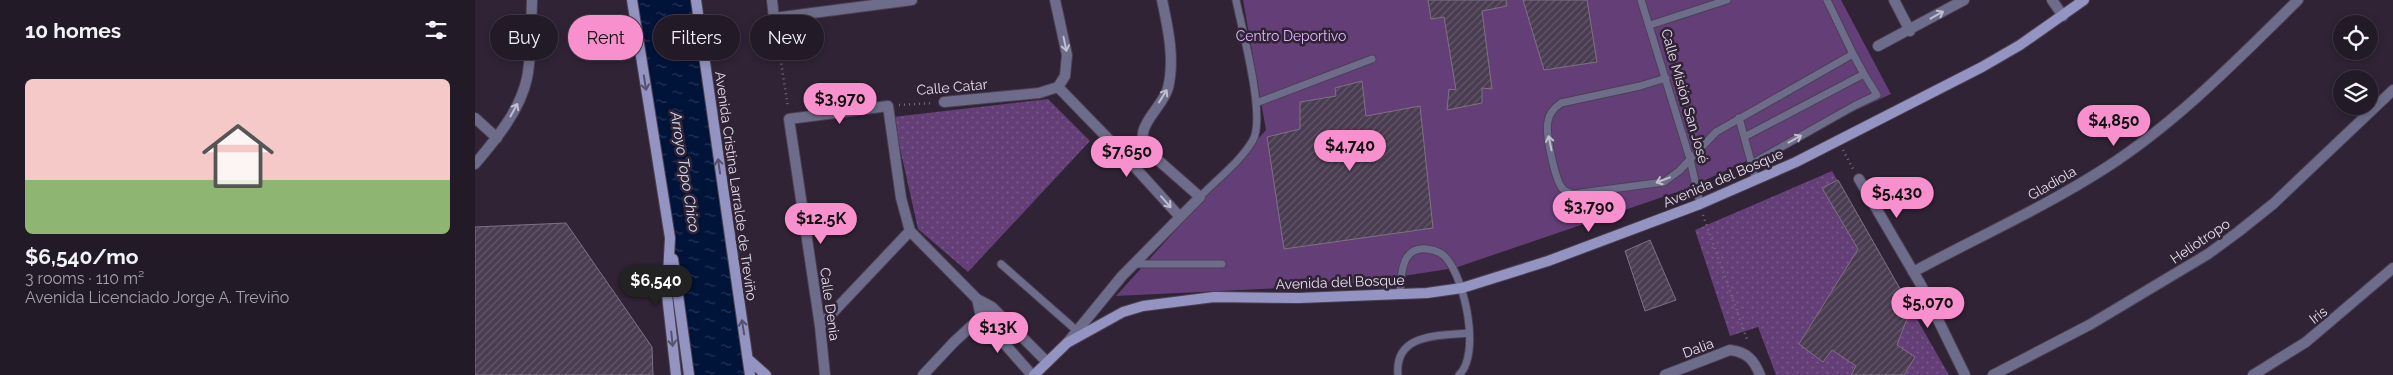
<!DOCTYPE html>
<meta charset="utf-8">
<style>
body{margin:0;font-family:Raleway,sans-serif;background:#2b2330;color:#f1f3f6;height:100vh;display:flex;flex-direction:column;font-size:19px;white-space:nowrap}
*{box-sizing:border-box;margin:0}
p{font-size:16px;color:#a3a1a8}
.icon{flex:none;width:28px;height:28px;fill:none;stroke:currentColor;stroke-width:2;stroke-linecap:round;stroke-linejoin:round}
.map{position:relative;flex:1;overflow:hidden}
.side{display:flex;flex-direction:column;background:#231a28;width:475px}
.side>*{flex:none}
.banner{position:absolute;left:15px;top:15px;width:475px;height:45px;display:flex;gap:10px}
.controls{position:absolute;left:1858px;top:15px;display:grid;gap:10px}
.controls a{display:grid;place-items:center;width:45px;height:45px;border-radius:50%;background:#231a28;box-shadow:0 2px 8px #0003,0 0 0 1px #403845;font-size:25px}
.price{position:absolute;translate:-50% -42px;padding:0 11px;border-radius:18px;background:#f790cd;color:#111;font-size:16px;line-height:32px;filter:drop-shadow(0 1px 2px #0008)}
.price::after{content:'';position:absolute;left:50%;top:30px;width:15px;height:11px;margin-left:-8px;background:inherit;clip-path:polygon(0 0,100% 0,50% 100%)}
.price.selected{background:#222;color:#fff}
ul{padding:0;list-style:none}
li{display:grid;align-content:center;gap:10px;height:265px;padding:0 25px}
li+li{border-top:1px solid #403845}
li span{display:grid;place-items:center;height:155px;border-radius:8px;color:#555}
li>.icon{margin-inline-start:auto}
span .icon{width:90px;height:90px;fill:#fffc;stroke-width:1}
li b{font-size:21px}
h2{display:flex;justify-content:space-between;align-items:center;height:60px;padding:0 25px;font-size:21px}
.pill{padding:0 18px;border-radius:22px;background:#231a28;box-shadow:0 2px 8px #0003,0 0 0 1px #403845;font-size:18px;line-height:45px}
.pill.selected{background:#f790cd;color:#111}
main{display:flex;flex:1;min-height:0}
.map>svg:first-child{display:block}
</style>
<main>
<section class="side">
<h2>10 homes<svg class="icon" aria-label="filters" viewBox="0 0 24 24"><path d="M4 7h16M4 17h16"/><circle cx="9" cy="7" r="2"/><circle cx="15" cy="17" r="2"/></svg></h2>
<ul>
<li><span style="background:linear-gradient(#f6c9c9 65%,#8fb573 0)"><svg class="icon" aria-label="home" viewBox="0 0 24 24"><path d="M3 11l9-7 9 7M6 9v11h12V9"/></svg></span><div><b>$6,540/mo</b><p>3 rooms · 110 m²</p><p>Avenida Licenciado Jorge A. Treviño</p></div></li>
</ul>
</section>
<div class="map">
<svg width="1918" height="375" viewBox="0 0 1918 375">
<defs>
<pattern id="park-dots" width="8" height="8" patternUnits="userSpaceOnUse" patternTransform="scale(1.25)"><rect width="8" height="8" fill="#643e76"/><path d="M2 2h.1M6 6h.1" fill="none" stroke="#7a598a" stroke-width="1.8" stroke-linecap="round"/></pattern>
<pattern id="water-ripples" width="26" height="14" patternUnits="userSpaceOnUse" patternTransform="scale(1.25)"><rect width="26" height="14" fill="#001339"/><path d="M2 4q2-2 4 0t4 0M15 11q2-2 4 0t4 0" fill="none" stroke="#253556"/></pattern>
<pattern id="building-hatch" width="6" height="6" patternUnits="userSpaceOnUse" patternTransform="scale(1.25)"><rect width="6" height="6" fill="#4a3d51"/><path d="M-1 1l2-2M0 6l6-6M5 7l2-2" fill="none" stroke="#64596a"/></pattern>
</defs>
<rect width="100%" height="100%" fill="#2f2335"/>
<path fill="url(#park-dots)" d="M573 99 615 141 493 272 443 229 418 117Z
M1357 171 1474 375H1301L1283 327 1255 336 1220 230Z"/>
<path fill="#643e76" d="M768 0H1366L1416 94 1211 189 980 268 870 285 641 296 791 130Z"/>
<path fill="url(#water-ripples)" d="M157 0H221L272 375H215Z"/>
<path fill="url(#building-hatch)" stroke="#7f7086" d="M953 0H1031L1032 6 1007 11 1017 89 1007 88V103L972 110 974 89 981 90 969 17 956 19Z
M1048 0H1112L1122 62 1069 70Z
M887 81 891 116 945 106 958 228 809 249 792 137 825 129V102L861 96 860 88Z
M1363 180 1436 308 1422 345 1440 357 1429 375H1376L1381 366 1357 350 1348 362 1324 344 1383 249 1347 188Z
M91 223 177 347 178 375H0V227Z
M1175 240 1201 300 1170 311 1150 251Z"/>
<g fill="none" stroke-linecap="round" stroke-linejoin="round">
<g stroke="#4c4152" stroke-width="9">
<path id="lane" d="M1166 0 1215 159 1225 204
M1175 25 1252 0
M1378 54 1389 74
M1191 78 1165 86 1086 103C1079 108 1074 113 1073 121 1070 133 1080 181 1088 189 1090 191 1095 193 1098 194L1189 182 1204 171 1241 132 1378 54 1352 0
M781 103 897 59
M1264 118 1281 180
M1271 136 1389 74 1402 95 1379 106 1278 163
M725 197C741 180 767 160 778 140 791 117 767 29 761 0
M526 264 602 331
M658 264H747
M925 294C926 275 926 246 952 249 960 250 967 252 972 259 990 281 1006 354 984 375
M923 375C919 333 964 336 993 333"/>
</g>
<g stroke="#4c4152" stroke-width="12">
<path id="street" d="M297 0 299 18 437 0
M1419 0 1435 31
M1577 0 1588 16
M1403 46 1489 0
M583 87 646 152 705 217
M469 102 564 93 583 87 590 76 592 55 580 0
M0 118 22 138
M0 164C21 139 45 111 52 78 57 52 56 26 57 0
M1384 179 1446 285 1490 375
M1438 272C1503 237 1570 207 1632 167 1703 121 1763 59 1823 0
M502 299 506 317 557 375
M345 326 435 231
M593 342 647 276 725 197 675 153C653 129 687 110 693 88 700 59 693 28 687 0
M350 375 345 326 314 119 413 106 426 198 435 231 502 299 517 307 571 361
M448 375 479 342 517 307
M1190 375 1255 350C1272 352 1279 360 1285 375
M1518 375 1616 324 1733 254 1763 232 1798 204 1918 90
M1778 375 1831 342 1918 268"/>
</g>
<g stroke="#4c4152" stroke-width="12">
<path id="secondary" d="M157 0 195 238 192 295 201 375
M221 0 275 375
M198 259 214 375
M273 359 291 375
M559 375 592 343 648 312 668 306 739 297 824 298 952 293 987 288 1073 261 1225 204 1321 162 1507 67 1545 45 1609 0"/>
</g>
<path stroke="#766c7c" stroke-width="2.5" stroke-dasharray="1 4" stroke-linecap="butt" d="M301 29 313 108
M424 105 459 103
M1368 150 1378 169
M1228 215 1273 342"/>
<use href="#lane" stroke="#6d6d8b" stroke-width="7"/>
<use href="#street" stroke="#6d6d8b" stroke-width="10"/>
<use href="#secondary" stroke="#9494c3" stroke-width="10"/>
</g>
<defs><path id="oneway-shaft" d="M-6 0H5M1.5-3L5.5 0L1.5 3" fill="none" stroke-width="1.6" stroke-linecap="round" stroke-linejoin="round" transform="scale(1.25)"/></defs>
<g stroke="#c2bdcf">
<use href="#oneway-shaft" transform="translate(1462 15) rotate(-29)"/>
<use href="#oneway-shaft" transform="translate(590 44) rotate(78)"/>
<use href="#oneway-shaft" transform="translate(688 96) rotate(-58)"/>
<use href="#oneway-shaft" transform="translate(39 110) rotate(-61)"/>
<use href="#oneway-shaft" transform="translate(1320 139) rotate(-29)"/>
<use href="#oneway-shaft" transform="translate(1075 143) rotate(-102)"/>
<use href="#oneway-shaft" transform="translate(1188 180) rotate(159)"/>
<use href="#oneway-shaft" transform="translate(691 202) rotate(49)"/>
</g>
<g stroke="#57506e">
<use href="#oneway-shaft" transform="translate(170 83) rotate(81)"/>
<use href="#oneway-shaft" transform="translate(244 166) rotate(-98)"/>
<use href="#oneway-shaft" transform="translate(268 327) rotate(-99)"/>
<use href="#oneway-shaft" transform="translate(197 339) rotate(84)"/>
</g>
<g text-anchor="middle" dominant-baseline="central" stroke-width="5" stroke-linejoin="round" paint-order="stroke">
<g font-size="14" fill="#e4b7fc" stroke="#2f2335">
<text x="816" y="36">Centro Deportivo</text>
</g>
<g font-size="14" fill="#e7dfec" stroke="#2f2335">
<text transform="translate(477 87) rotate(-5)">Calle Catar</text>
<text transform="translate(1210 96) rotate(74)">Calle Misión San José</text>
<text transform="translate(1248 178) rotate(-23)">Avenida del Bosque</text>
<text transform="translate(1577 183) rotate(-30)">Gladiola</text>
<text transform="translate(261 186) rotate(82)">Avenida Cristina Larralde de Treviño</text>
<text transform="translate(1725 241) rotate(-34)">Heliotropo</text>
<text transform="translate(865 282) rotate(-2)">Avenida del Bosque</text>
<text transform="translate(355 304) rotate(82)">Calle Denia</text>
<text transform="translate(1843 315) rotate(-38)">Iris</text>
<text transform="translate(1223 348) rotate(-20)">Dalia</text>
</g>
<g font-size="15" font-style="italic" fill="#d3deef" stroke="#2f2335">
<text transform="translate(210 172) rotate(81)">Arroyo Topo Chico</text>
</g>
</g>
</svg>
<div class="controls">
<a><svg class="icon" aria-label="locate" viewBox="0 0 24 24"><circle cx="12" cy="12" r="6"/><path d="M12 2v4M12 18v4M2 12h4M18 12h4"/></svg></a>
<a><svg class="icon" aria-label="layers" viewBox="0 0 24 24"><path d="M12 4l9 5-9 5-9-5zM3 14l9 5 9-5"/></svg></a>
</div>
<b class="price" style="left:365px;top:125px">$3,970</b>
<b class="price" style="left:1639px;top:147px">$4,850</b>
<b class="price" style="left:875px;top:172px">$4,740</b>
<b class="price" style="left:652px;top:178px">$7,650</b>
<b class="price" style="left:1422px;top:219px">$5,430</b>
<b class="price" style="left:1114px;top:233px">$3,790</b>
<b class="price" style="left:346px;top:245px">$12.5K</b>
<b class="price selected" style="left:181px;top:307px">$6,540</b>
<b class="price" style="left:1453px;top:329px">$5,070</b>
<b class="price" style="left:523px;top:354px">$13K</b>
<div class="banner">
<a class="pill">Buy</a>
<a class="pill selected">Rent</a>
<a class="pill">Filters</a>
<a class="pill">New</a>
</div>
</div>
</main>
